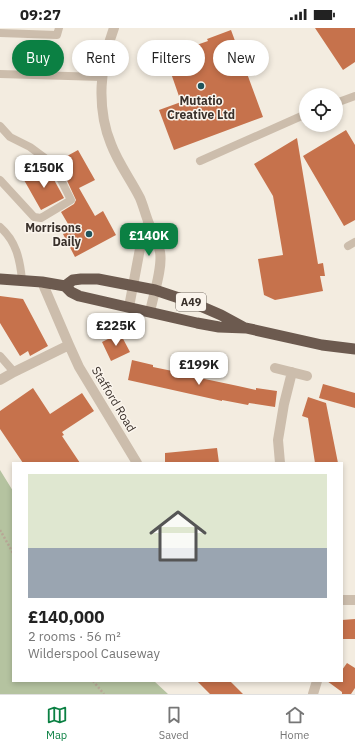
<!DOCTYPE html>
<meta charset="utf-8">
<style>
body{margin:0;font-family:"IBM Plex Sans",sans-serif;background:#f6f6f6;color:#222;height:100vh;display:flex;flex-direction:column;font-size:15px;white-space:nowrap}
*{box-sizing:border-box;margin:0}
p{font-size:13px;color:#767676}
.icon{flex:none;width:22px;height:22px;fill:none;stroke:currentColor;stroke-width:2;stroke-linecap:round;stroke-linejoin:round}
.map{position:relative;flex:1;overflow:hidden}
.drawer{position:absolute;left:12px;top:434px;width:331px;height:220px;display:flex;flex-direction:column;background:#fff;border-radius:0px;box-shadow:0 2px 6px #0003}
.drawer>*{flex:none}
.guide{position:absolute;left:12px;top:12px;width:331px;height:36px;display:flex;gap:8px}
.controls{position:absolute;left:299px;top:60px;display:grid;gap:8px}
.controls a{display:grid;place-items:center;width:44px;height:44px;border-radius:50%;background:#fff;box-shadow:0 2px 6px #0003;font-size:20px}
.price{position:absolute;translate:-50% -34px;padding:0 9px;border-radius:8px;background:#fff;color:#222;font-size:13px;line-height:26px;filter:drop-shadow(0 1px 2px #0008)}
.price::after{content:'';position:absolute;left:50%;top:24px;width:12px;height:9px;margin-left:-6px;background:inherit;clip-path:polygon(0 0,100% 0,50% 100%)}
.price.active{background:#0b8043;color:#fff}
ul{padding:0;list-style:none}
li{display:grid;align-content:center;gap:8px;height:212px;padding:0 16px}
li+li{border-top:1px solid #e0e0e0}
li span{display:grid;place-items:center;height:124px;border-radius:0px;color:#555}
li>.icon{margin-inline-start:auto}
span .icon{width:72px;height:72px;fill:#fffc;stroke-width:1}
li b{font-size:17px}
.chip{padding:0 14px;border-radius:18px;background:#fff;box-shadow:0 2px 6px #0003;font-size:14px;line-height:36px}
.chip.active{background:#0b8043;color:#fff}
.status{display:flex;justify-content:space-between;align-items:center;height:28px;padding:0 20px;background:#fff;direction:ltr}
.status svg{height:11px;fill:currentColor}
.tab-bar{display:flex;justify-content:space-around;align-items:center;height:56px;border-top:1px solid #e0e0e0;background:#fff;font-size:11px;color:#767676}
.tab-bar a{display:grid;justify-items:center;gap:2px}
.tab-bar .active{color:#0b8043}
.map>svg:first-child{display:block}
</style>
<div class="status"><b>09:27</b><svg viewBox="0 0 49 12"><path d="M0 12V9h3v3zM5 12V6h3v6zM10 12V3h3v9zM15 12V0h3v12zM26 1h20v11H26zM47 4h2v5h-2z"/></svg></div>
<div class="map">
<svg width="355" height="666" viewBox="0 0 355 666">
<rect width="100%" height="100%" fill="#f3ece0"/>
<path fill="#b5c3a0" d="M0 442 13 463V653H154L168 666H0Z"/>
<path fill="#c6724c" d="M315 0H355V34L343 42Z
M231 2 263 89 174 122 159 82 181 74 165 28 208 13 207 11Z
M346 102 355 117V192L344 198 303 128Z
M297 110 318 236 323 235 325 248H320L323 263 275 272 264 267 258 231 283 227 273 168 254 136Z
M78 122 95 152 79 160 95 188 103 183 116 207 75 229 63 206 71 201 61 184 74 176 76 172 58 133Z
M47 139 64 170 41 182 24 152Z
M0 268 23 271 48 318 30 328 28 323 20 328 0 295Z
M120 305 130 324 111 333 102 314Z
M132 332 153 337V339L182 345V344L201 348 200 350 238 358 256 362V360L277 363 275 379 249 375 248 377 222 372V373L128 352Z
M323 356 355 365V380L319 370Z
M33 360 50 386 82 365 94 383 62 404 64 407 62 408 80 435H23L0 401V383Z
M308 369 326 375 338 435H315L308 390 302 388Z
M217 420 219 435H165V425Z
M355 591V611H343L342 592Z
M347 635 355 640V660L351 666H342V664L327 653H342V642Z
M197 653H230L243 666H210Z"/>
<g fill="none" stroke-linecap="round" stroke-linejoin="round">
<path stroke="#b8a796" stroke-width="2.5" stroke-dasharray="2 2" stroke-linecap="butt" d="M0 502 13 525
M93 653 104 666"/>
<path stroke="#ccbdac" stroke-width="8" d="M0 5 57 7 59 0
M0 46 102 49
M336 75 355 68
M0 98 10 109 30 119 53 136 71 172 41 190 34 189 0 152
M200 133 306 86
M0 199C16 213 20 231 22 252
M348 218 355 214
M0 328 14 344"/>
<path stroke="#ccbdac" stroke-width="10" d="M114 0C100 37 96 79 111 116 118 135 131 152 140 170 143 177 145 185 148 193 152 204 158 213 160 224 163 240 153 268 150 284
M42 254 69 317 79 339 137 435
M129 279 142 210 148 195
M275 340 307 348
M0 352 14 344 69 317
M280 435 278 412 284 376 292 344
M342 572H355
M313 666 317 653"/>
<path stroke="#6c5a4f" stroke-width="11" d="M0 251 42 254 65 258 71 264 79 268 197 295 219 299 246 300 322 317 355 321
M65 258 73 252 81 251H98L155 262 191 274 221 287 245 300"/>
</g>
<g fill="#20545c" stroke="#fbf5ed" stroke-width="1.5">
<circle cx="201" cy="58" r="4"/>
<circle cx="89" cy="206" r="4"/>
</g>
<g text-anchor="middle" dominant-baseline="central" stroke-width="3" stroke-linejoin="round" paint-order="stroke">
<rect fill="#fbf5ed" stroke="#746c65" stroke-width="1" x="176" y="265" width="30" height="18" rx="3"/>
<g font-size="11" font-weight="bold" fill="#3a312b">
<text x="191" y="274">A49</text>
</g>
<g font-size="12" font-weight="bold" fill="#3a312b" stroke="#fbf5ed">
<text x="201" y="72">Mutatio<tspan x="201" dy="14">Creative Ltd</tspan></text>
<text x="81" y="199" text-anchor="end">Morrisons<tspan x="81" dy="14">Daily</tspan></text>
</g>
<g font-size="12" fill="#3a312b" stroke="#fbf5ed">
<text transform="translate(114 371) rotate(59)">Stafford Road</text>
</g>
</g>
</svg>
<div class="controls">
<a><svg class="icon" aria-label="locate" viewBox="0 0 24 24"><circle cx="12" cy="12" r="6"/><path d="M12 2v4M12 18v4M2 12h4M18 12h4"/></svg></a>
</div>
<b class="price" style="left:44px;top:161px">£150K</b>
<b class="price active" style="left:149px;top:229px">£140K</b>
<b class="price" style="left:116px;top:319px">£225K</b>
<b class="price" style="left:199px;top:358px">£199K</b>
<div class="guide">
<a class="chip active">Buy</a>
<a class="chip">Rent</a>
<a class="chip">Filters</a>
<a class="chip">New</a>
</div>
<section class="drawer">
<ul>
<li><span style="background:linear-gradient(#dfe7d0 60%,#9aa5b1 0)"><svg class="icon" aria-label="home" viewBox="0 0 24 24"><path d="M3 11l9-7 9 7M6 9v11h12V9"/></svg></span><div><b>£140,000</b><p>2 rooms · 56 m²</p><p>Wilderspool Causeway</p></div></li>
</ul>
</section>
</div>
<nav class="tab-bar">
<a class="active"><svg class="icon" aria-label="map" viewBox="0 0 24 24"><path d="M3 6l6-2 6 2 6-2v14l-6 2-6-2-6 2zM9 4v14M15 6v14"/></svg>Map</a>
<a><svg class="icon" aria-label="saved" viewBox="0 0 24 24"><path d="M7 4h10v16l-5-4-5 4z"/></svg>Saved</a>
<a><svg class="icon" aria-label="home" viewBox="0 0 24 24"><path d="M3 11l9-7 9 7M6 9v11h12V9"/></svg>Home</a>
</nav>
